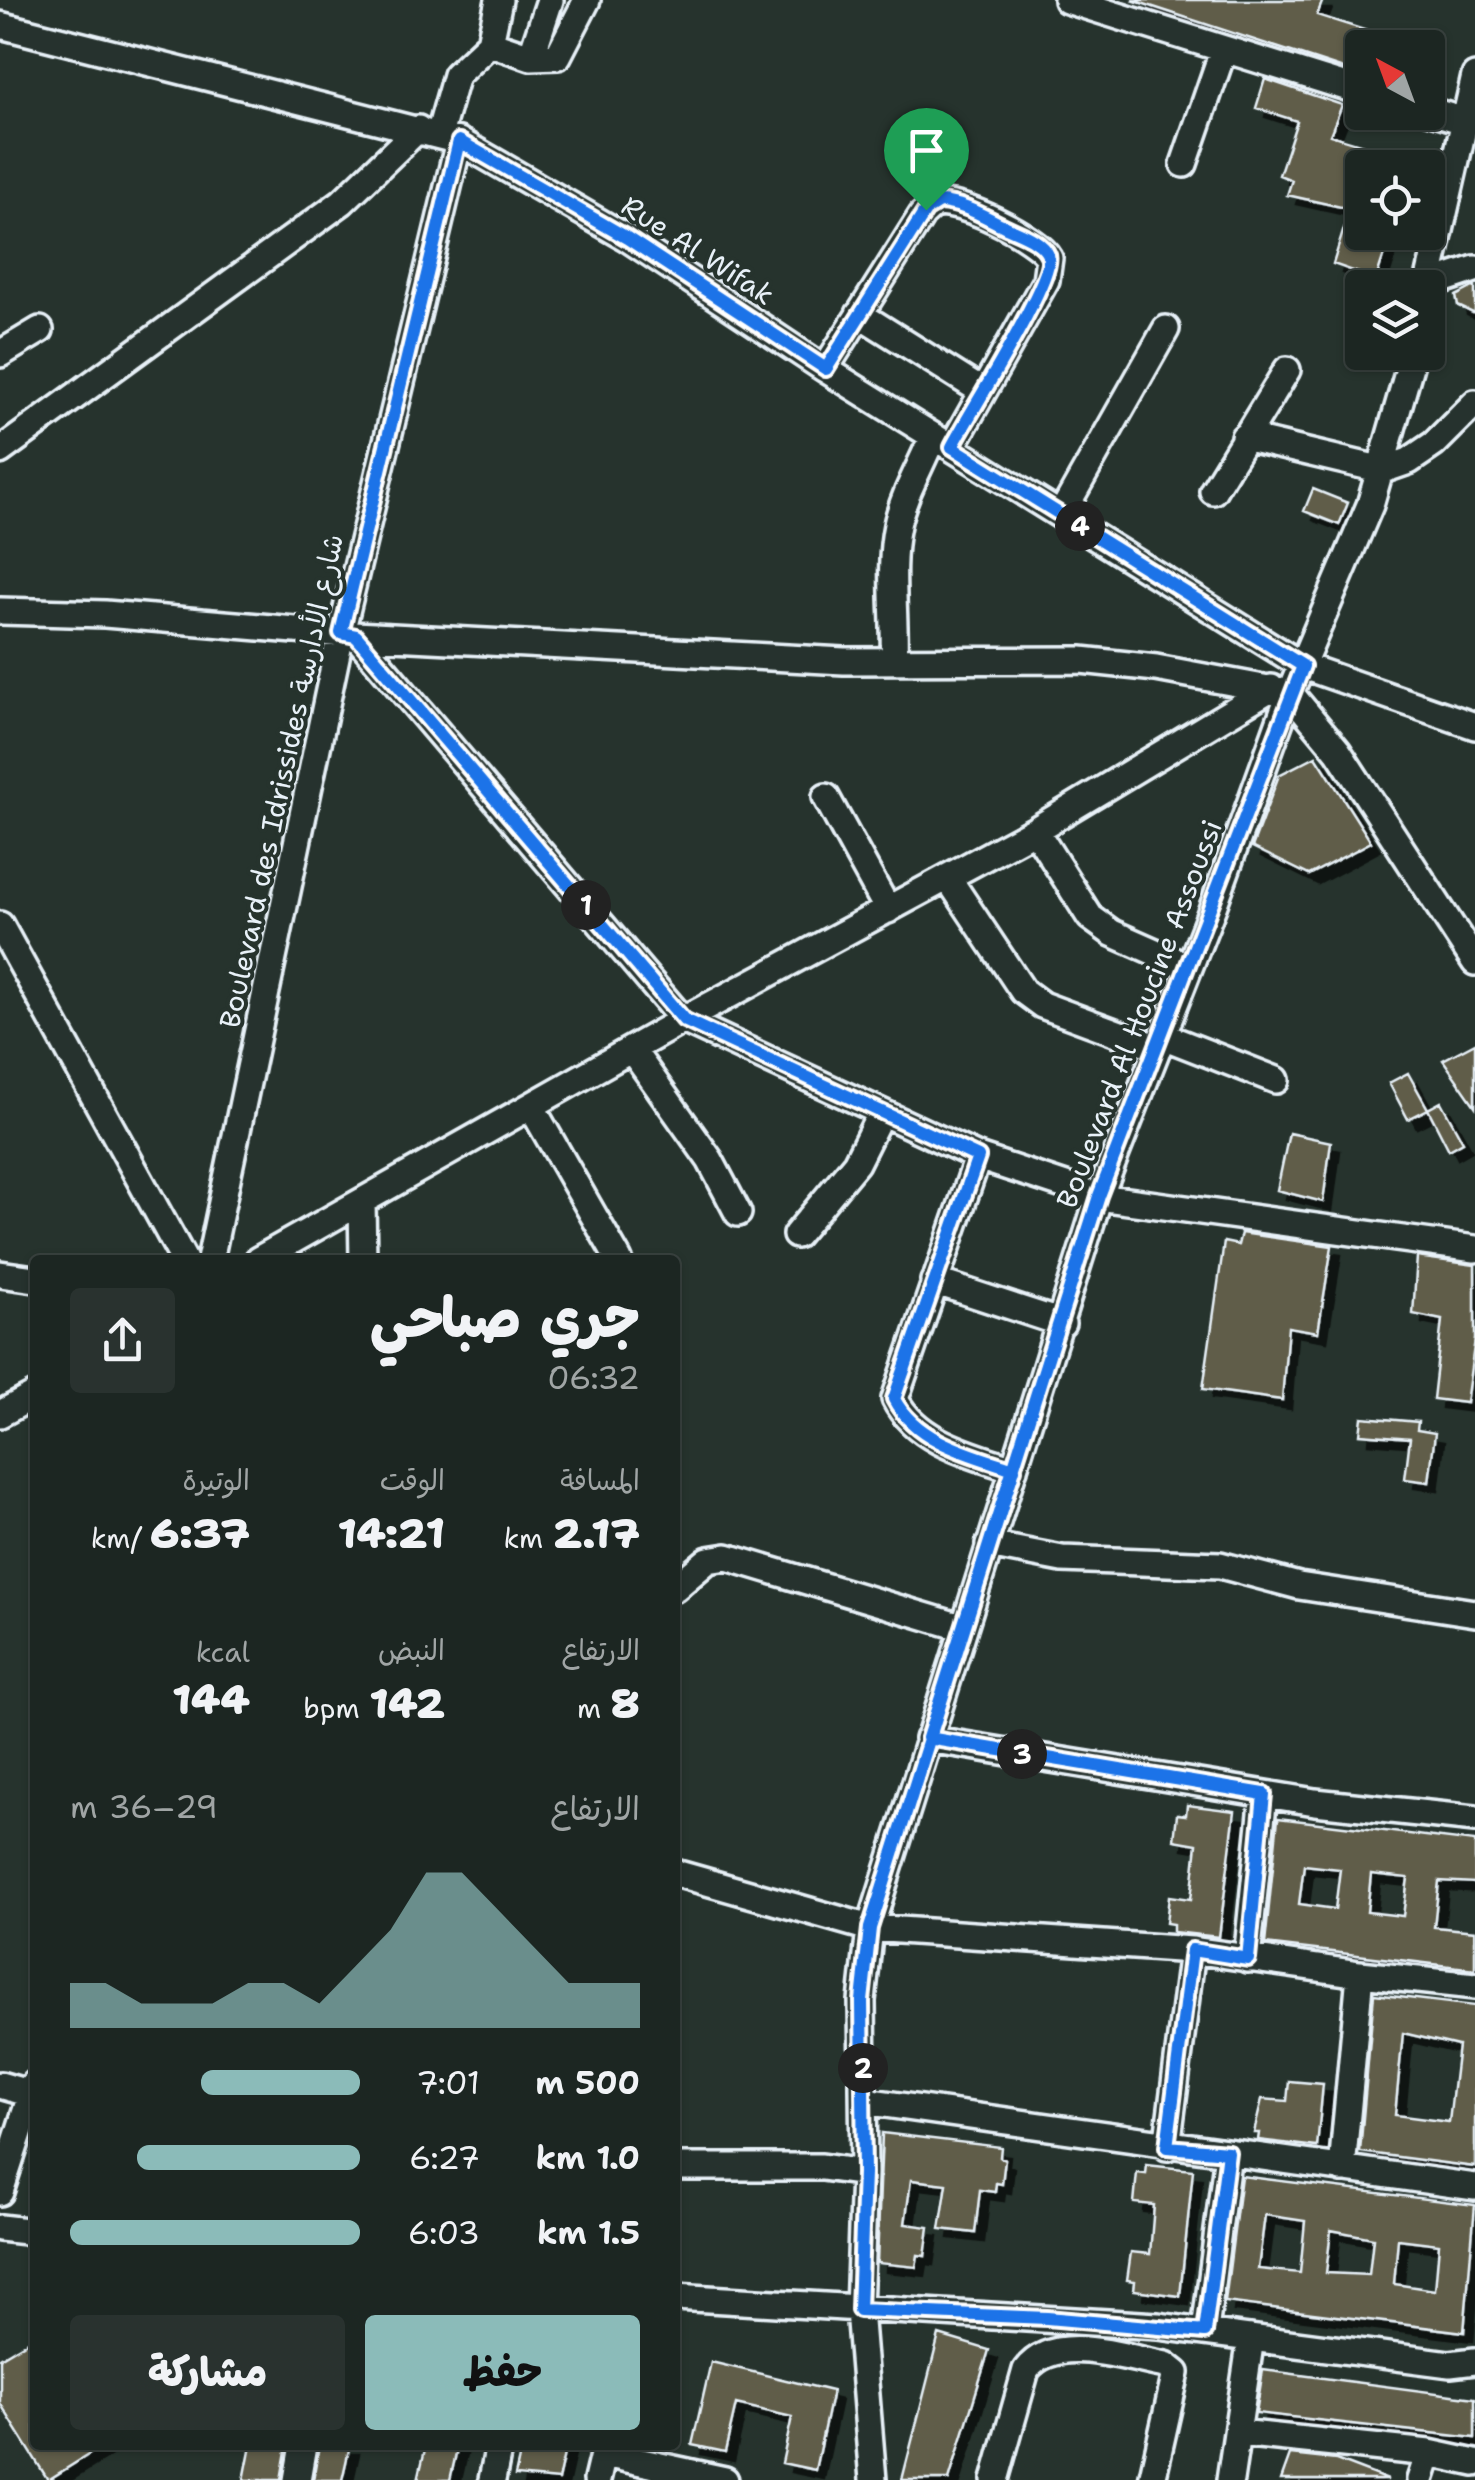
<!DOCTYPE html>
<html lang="ar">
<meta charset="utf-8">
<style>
:root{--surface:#1c2622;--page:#29322f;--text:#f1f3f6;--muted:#a0a5a5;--line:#3a4340;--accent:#8bbbb9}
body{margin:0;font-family:"Shantell Sans","Playpen Sans Arabic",sans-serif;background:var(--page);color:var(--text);direction:rtl;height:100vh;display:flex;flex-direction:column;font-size:38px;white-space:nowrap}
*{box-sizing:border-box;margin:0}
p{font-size:32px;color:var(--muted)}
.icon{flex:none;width:55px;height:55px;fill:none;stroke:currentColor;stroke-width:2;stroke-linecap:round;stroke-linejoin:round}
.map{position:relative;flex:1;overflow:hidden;direction:ltr}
.drawer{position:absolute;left:30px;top:1255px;width:650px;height:1195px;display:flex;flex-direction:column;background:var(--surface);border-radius:10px;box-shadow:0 2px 8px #0004,0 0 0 2px var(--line);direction:rtl}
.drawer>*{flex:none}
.needle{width:65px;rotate:319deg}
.fabs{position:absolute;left:1345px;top:30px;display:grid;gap:20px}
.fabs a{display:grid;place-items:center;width:100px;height:100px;border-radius:10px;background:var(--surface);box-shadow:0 2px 8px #0004,0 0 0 2px var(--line);font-size:50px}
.pin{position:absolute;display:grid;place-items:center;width:85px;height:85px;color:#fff;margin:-102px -42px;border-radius:50% 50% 50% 0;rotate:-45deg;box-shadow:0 0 10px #0007}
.pin .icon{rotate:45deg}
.km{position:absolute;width:50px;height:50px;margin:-25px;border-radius:50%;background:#222;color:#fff;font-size:28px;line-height:50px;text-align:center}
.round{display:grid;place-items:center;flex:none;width:105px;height:105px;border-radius:10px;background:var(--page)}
.headline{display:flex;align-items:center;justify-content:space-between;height:170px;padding:0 40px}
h1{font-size:55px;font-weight:800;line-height:75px}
.stats{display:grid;grid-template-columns:repeat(3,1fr);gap:15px;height:170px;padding:10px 40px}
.stats div{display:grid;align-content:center}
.stats b{font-size:42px;font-weight:800}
.stats small{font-size:28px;font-weight:400}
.stats p{font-size:28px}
.chart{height:280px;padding:20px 40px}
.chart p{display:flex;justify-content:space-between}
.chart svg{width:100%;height:180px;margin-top:10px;fill:var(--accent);opacity:.7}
.primary-button{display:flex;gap:20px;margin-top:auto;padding:20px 40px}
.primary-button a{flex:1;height:115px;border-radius:10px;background:var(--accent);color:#111;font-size:40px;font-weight:800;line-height:115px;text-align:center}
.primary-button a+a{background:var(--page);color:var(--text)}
ul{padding:0 40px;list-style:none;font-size:32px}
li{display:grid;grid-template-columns:160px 120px 1fr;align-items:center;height:75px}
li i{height:25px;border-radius:12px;background:var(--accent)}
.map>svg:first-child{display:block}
</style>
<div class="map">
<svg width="1475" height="2480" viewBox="0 0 1475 2480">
<defs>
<filter id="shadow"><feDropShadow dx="9" dy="9" stdDeviation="0" flood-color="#0009"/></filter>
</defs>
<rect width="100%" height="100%" fill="#26332d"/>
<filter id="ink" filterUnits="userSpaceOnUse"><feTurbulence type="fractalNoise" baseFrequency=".01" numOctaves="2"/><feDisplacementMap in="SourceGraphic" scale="20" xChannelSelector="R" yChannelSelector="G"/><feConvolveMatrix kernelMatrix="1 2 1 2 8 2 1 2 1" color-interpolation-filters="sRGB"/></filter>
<g filter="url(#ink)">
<path fill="#605d4a" stroke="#e8f1f8" stroke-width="2.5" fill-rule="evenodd" filter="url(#shadow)" d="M1132 0H1323L1317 15 1377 34 1373 48H1362V75Z
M1265 79 1342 105 1330 135 1390 153 1385 168H1362V240L1386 248 1376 279 1333 264 1350 209 1287 195 1292 180 1279 175 1297 121 1256 108Z
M1475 286V314L1458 306 1456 296Z
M1313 489 1348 503 1339 525 1304 511Z
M1316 756 1371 842 1309 875 1252 847 1279 775Z
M1475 1043V1106L1443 1060Z
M1408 1073 1428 1109 1408 1119 1389 1083Z
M1441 1102 1463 1142 1449 1150 1428 1109Z
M1289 1133 1331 1142 1323 1202 1277 1190Z
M1241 1233 1332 1246 1318 1332 1288 1327 1282 1400 1203 1389 1224 1242 1238 1245Z
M1417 1257 1475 1265V1339L1466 1403 1433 1399 1442 1320 1413 1314Z
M1362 1417 1418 1422 1417 1430 1435 1433 1429 1482 1405 1479 1410 1438 1360 1434Z
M1187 1805 1235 1811 1219 1937 1173 1932V1924L1166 1923 1169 1896 1191 1899 1197 1844 1174 1840 1177 1814 1186 1815Z
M1278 1818 1475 1842V1883L1439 1881 1434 1927 1475 1931V1969L1265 1944ZM1304 1865 1340 1869 1335 1909 1299 1904ZM1371 1874 1408 1878 1403 1916 1367 1912Z
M1374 1994 1475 2006V2167L1360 2152ZM1403 2033 1458 2046 1449 2122 1395 2115Z
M1289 2081 1323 2084 1317 2147 1258 2140 1259 2133H1254L1262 2099 1287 2101Z
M882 2133 1001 2147 1000 2157 1005 2159 1002 2184 996 2183 995 2192 980 2190 975 2233 940 2229 947 2184 911 2180 905 2224 929 2227 925 2256 918 2255 916 2267 877 2263Z
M1147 2165 1193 2170 1180 2296 1134 2290 1135 2281 1127 2280 1131 2252 1150 2254 1154 2205 1134 2203 1137 2173 1146 2174Z
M1241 2176 1475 2205 1464 2332 1225 2302ZM1265 2215 1305 2221 1300 2273 1258 2269ZM1331 2230 1373 2238 1369 2275 1326 2273ZM1398 2239 1439 2244 1435 2290 1394 2284Z
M939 2335 989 2350 949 2480H902Z
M35 2337V2445H104L48 2480 0 2403V2358Z
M711 2362 832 2391 815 2470 782 2463 792 2417 736 2404 725 2452 692 2445Z
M1263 2370 1475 2398V2438L1256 2413Z
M251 2445H287L281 2480H244Z
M319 2445H350L342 2480H313Z
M426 2445H458L450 2480H418Z
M522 2445H566L558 2480 515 2476Z
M1290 2455 1336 2460 1388 2480H1281Z"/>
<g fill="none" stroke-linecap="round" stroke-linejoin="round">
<g stroke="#e8f1f8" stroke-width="32">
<path id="minor" d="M1067 0 1362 92
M0 25 459 141 627 238 825 369 1303 666 1475 726
M490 43 531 57 558 56 587 0
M531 57 550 0
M1428 110 1464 121
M439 135 456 75 490 43 499 0
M1184 164 1223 51
M1427 285 1475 269
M1427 288 1475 76
M859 314 980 390
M0 354 40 330
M825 369 922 215 933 205C955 196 1038 237 1049 258L1046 280 952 447
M1244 437 1383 470 1409 461 1434 444 1475 403
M0 451 342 202 418 129
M1213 491 1287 370
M1062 513 1166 329
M0 611 105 614 355 635 844 661 1081 660 1156 668 1290 693 1338 751 1475 962
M355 635 683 1020 978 1157 1099 1197 1475 1249
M894 660C896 615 888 568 897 525 903 495 922 464 933 436
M826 797 888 910
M1035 830 1090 917 1112 933 1189 967
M948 878 1023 991 1042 1005 1158 1048
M0 925 184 1260
M1163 1036 1276 1080
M632 1050 710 1160 738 1213
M531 1106 619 1260
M978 1157 895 1399C916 1442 972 1455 1014 1469
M362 1202 363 1260
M796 1235 856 1163 881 1113
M210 1260 341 633 459 141
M258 1260 683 1020 1035 830 1271 688
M0 1274 35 1279
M934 1281 1062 1323
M0 1414 35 1395
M989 1545 1062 1559 1220 1565 1299 1586 1475 1613
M675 1588 708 1560 727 1557 961 1627
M928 1739 1315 1802 1475 1819
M675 1873 870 1928 1192 1950 1360 1974
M1247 1959 1264 1794
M0 2085 35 2095
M864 2101 1475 2187
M1167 2147 1192 1950
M675 2167H822L864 2173
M1342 2169 1360 1974 1475 1986
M0 2192 35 2083
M0 2228 35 2232
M675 2297 1158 2326 1450 2364 1475 2361
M1205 2331 1228 2153
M1239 2433 1429 2453 1475 2463
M297 2480 303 2445
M492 2480 499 2445
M597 2480 602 2459 609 2455 725 2480
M873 2480 859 2310 864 2173 862 2001 870 1928 1099 1197 1213 907 1290 693 1370 505 1414 352
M995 2480 1026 2370C1055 2331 1124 2358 1166 2365L1176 2373 1152 2480
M1230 2480 1251 2338
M1420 2480 1429 2453"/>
</g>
<use href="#minor" stroke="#26332d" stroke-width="25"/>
</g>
</g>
<g fill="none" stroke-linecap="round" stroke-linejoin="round" filter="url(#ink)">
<g stroke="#fff" stroke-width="20">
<path id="route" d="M926 210 826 369 627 238 459 141 341 633 356 636 684 1020 978 1157 894 1399C916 1442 972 1455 1014 1469L870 1928 862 2001 864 2173 859 2310 1047 2318 1205 2332 1228 2152 1167 2147 1192 1950 1248 1959 1264 1794 928 1738 1099 1196 1303 666 952 447C967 417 1057 276 1048 255 1042 240 1018 233 1004 226 983 216 963 203 939 202L926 210"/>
</g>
<use href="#route" stroke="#1a73e8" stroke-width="12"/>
</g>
<g text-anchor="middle" stroke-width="8" stroke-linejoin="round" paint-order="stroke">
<g font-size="28" fill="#e8f1f8" stroke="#26332d">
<text transform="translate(698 250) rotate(33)" y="10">Rue Al Wifak</text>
<text transform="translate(281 781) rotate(-78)" y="10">Boulevard des Idrissides شارع الأدارسة</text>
<text transform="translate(1139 1014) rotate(-69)" y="10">Boulevard Al Houcine Assoussi</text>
</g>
</g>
</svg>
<div class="fabs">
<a><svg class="needle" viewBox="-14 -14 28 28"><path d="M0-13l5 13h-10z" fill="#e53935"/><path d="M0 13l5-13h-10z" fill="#a0a5a5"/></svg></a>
<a><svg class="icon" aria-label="locate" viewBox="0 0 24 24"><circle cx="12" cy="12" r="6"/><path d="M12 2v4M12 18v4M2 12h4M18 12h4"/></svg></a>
<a><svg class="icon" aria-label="layers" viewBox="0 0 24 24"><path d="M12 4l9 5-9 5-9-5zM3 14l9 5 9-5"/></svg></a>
</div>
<div class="pin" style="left:926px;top:210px;background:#1e9e55"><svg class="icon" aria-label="arrive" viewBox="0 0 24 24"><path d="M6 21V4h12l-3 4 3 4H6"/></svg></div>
<b class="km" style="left:586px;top:905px">1</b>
<b class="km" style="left:863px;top:2068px">2</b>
<b class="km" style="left:1022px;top:1754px">3</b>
<b class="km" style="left:1080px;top:526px">4</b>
<section class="drawer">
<div class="headline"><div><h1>جري صباحي</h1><p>06:32</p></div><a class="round"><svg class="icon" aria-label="share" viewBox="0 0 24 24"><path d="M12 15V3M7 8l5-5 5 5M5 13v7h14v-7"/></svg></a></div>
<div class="stats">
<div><p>المسافة</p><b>2.17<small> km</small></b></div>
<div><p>الوقت</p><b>14:21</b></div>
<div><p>الوتيرة</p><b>6:37<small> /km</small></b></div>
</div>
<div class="stats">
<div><p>الارتفاع</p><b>8<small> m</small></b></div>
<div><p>النبض</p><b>142<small> bpm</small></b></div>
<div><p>kcal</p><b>144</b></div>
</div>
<div class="chart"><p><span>الارتفاع</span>29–36 m</p>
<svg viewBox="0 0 160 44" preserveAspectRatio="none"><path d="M0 44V33L10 33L20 38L30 38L40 38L50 33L60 33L70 38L80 29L90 20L100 6L110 6L120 15L130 24L140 33L150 33L160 33V44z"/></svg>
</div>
<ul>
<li><b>500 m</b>7:01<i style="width:55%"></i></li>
<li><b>1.0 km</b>6:27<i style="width:77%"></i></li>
<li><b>1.5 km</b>6:03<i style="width:100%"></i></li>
</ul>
<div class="primary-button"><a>حفظ</a><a>مشاركة</a></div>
</section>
</div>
